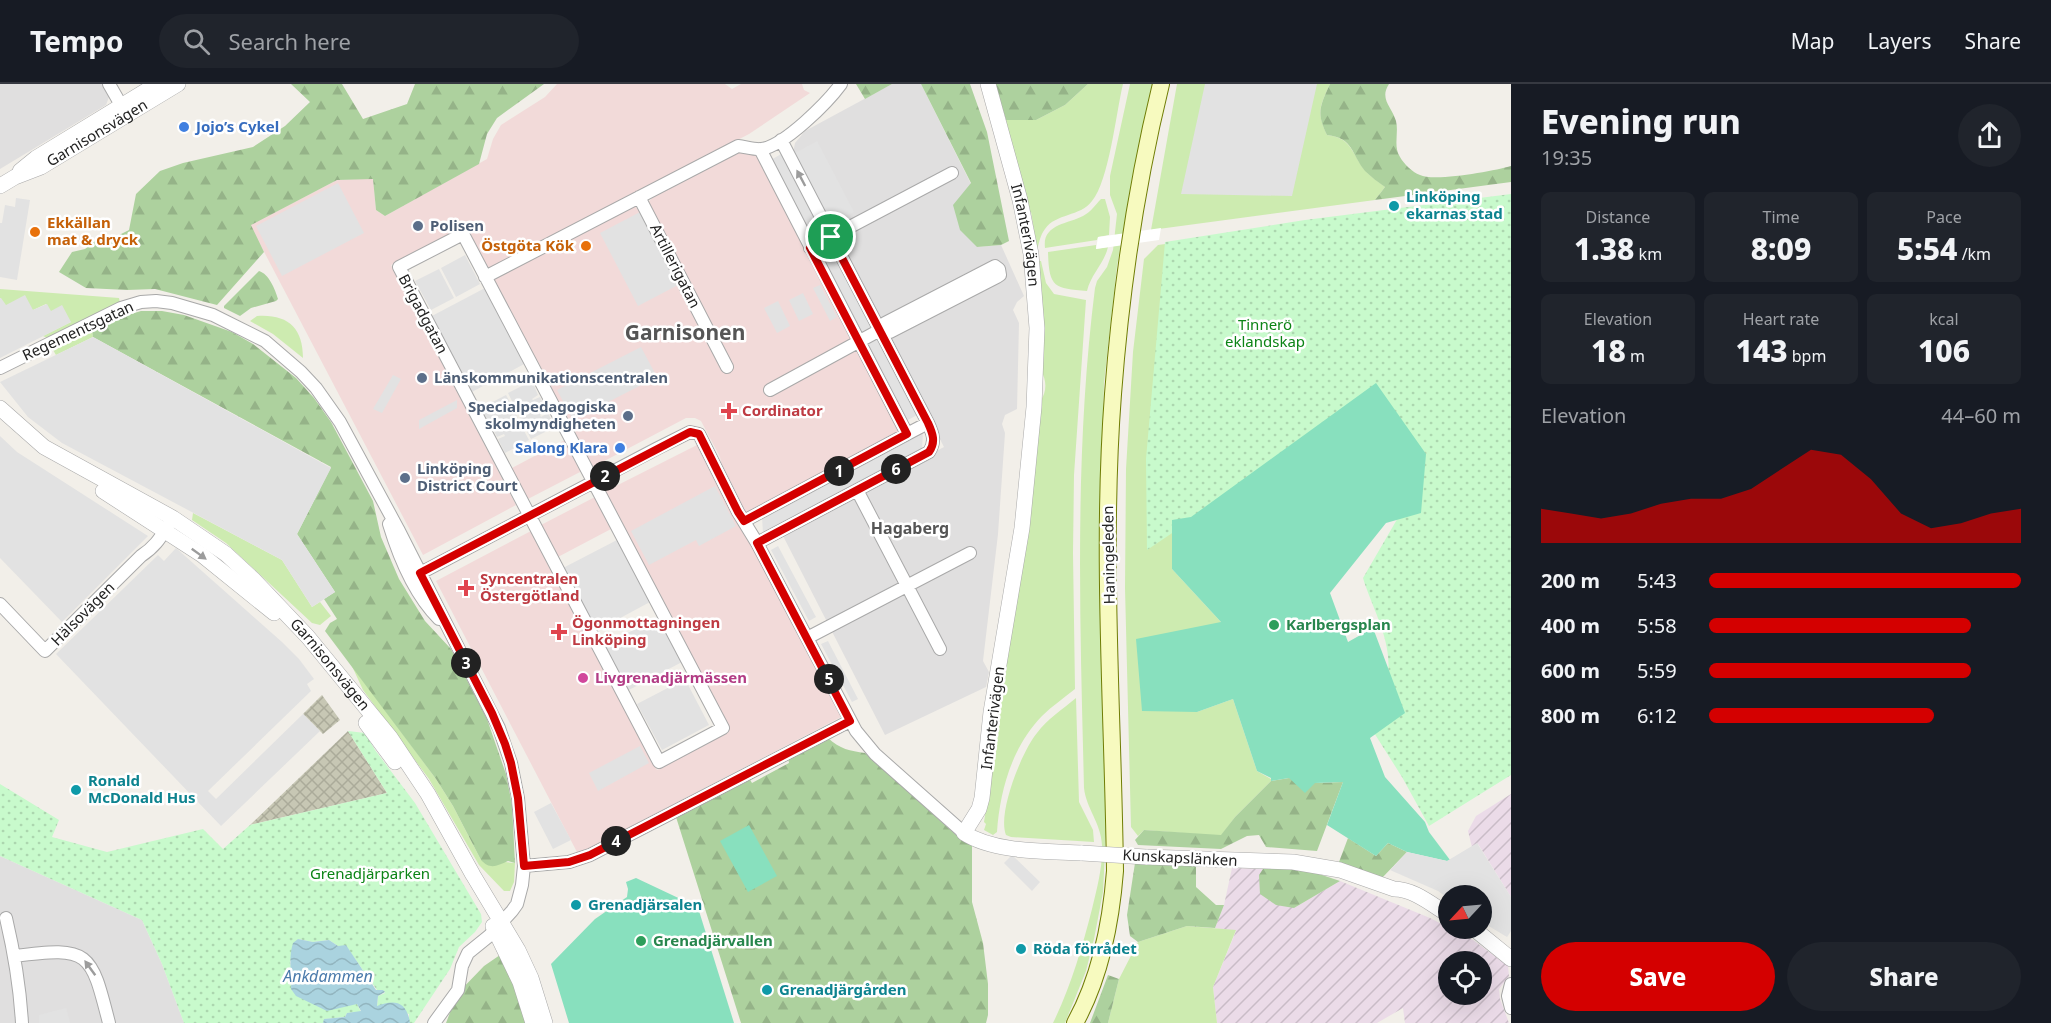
<!DOCTYPE html>
<meta charset="utf-8">
<style>
:root{--surface:#171b24;--page:#20242c;--text:#f1f3f6;--muted:#9ea1a6;--line:#363941;--accent:#d40000}
body{margin:0;font-family:"Noto Sans",sans-serif;background:var(--page);color:var(--text);height:100vh;display:flex;flex-direction:column;font-size:22px;white-space:nowrap}
*{box-sizing:border-box;margin:0}
p{font-size:20px;color:var(--muted)}
.icon{flex:none;width:33px;height:33px;fill:none;stroke:currentColor;stroke-width:2;stroke-linecap:round;stroke-linejoin:round}
.map{position:relative;flex:1;overflow:hidden}
.panel{display:flex;flex-direction:column;background:var(--surface);width:540px}
.panel>*{flex:none}
.needle{width:39px;rotate:244deg}
.tools{position:absolute;left:1438px;top:801px;display:grid;gap:12px}
.tools a{display:grid;place-items:center;width:54px;height:54px;border-radius:50%;background:var(--surface);box-shadow:0 6px 24px #0002;font-size:30px}
.pin{position:absolute;display:grid;place-items:center;width:51px;height:51px;color:#fff;margin:-26px;border:3px solid #fff;border-radius:50%;box-shadow:0 2px 6px #0007}
.km{position:absolute;width:30px;height:30px;margin:-15px;border-radius:50%;background:#222;color:#fff;font-size:16px;line-height:30px;text-align:center}
.round{display:grid;place-items:center;flex:none;width:63px;height:63px;border-radius:32px;background:var(--page)}
.headline{display:flex;align-items:center;justify-content:space-between;height:102px;padding:0 30px}
h1{font-size:33px;font-weight:800;line-height:45px}
.metrics{display:grid;grid-template-columns:repeat(3,1fr);gap:9px;height:102px;padding:6px 30px}
.metrics div{display:grid;align-content:center;border-radius:9px;background:var(--page);text-align:center}
.metrics b{font-size:30px;font-weight:800}
.metrics small{font-size:16px;font-weight:400}
.metrics p{font-size:16px}
.chart{height:168px;padding:12px 30px}
.chart p{display:flex;justify-content:space-between}
.chart svg{width:100%;height:108px;margin-top:6px;fill:var(--accent);opacity:.7}
.action{display:flex;gap:12px;margin-top:auto;padding:12px 30px}
.action a{flex:1;height:69px;border-radius:36px;background:var(--accent);color:#fff;font-size:24px;font-weight:800;line-height:69px;text-align:center}
.action a+a{background:var(--page);color:var(--text)}
ul{padding:0 30px;list-style:none;font-size:20px}
li{display:grid;grid-template-columns:96px 72px 1fr;align-items:center;height:45px}
li i{height:15px;border-radius:8px;background:var(--accent)}
header{display:flex;align-items:center;gap:36px;box-sizing:border-box;height:84px;padding:0 30px;background:var(--surface);border-bottom:2px solid var(--line)}
header strong{font-size:28px}
nav{display:flex;gap:33px;margin-inline-start:auto;font-size:21px}
.search{width:420px;height:54px;background:var(--page);display:flex;align-items:center;gap:15px;box-sizing:border-box;padding:0 21px;border-radius:33px;color:var(--muted);font-size:22px}
main{display:flex;flex:1;min-height:0}
.map>svg:first-child{display:block}
</style>
<header>
<strong>Tempo</strong>
<div class="search"><svg class="icon" aria-label="search" viewBox="0 0 24 24"><circle cx="10" cy="10" r="6"/><path d="M15 15l6 6"/></svg>Search here</div>
<nav><a>Map</a><a>Layers</a><a>Share</a></nav>
</header>
<main>
<div class="map">
<svg width="1511" height="939" viewBox="0 0 1511 939">
<defs>
<pattern id="industrial-furrows" width="10" height="10" patternUnits="userSpaceOnUse" patternTransform="scale(1.5)"><rect width="10" height="10" fill="#ebdbe8"/><path d="M-1 1l2-2M0 10L10 0M9 11l2-2" fill="none" stroke="#c9bcc7"/></pattern>
<pattern id="construction-cross-hatch" width="8" height="8" patternUnits="userSpaceOnUse" patternTransform="scale(1.5)"><rect width="8" height="8" fill="#c7c7b4"/><path d="M0 0l8 8M0 8l8-8" fill="none" stroke="#abab9a"/></pattern>
<pattern id="forest-firs" width="22" height="20" patternUnits="userSpaceOnUse" patternTransform="scale(1.5)"><rect width="22" height="20" fill="#add19e"/><path d="M5 1l3.5 6h-7zM16 11l3.5 6h-7z" fill="#95b388"/></pattern>
<pattern id="park-dots" width="8" height="8" patternUnits="userSpaceOnUse" patternTransform="scale(1.5)"><rect width="8" height="8" fill="#c8facc"/><path d="M2 2h.1M6 6h.1" fill="none" stroke="#acd6af" stroke-width="1.8" stroke-linecap="round"/></pattern>
<pattern id="water-waves" width="16" height="10" patternUnits="userSpaceOnUse" patternTransform="scale(1.5)"><rect width="16" height="10" fill="#aad3df"/><path d="M0 5q4-4 8 0t8 0" fill="none" stroke="#92b5bf"/></pattern>
</defs>
<rect width="100%" height="100%" fill="#f2efe9"/>
<path fill="#e0dfdf" d="M0 0H102L109 13 106 21 0 85Z
M892 0H921L971 100 977 163 1001 161 1024 212 1017 218 1013 226 1019 239 1017 325 1005 331 1002 340 1005 349 998 450 983 577 989 588 986 603 885 651 781 448 944 363 793 70 795 59 805 47Z
M0 772 142 836 162 880 184 939H0Z"/>
<path fill="#f2dad9" d="M557 0H725L732 5 741 0H802L804 6 810 9 749 50 494 183H486L465 142 391 181 516 421 423 471 250 141 337 96 373 94 376 126 385 132 487 75 493 55 501 41 545 13Z
M742 67 755 70 765 85 902 349 744 431 724 394 720 373 701 337 695 334H686L591 384 494 196 496 193 631 122H635L640 128 652 114Z
M565 356 582 387 526 416 510 385Z
M699 360 843 632 578 770 436 497 531 447 657 686 729 648 604 408Z
M595 413 611 445 556 474 539 442Z"/>
<path fill="url(#industrial-furrows)" fill-rule="evenodd" d="M1511 710V813L1478 760 1472 763 1468 747 1476 732Z
M1232 784 1263 785 1259 791 1294 824 1340 797 1430 834 1473 856 1508 882 1509 892 1499 905 1500 915 1509 939H1405L1403 924 1377 939H1217L1213 903 1236 847 1215 844 1224 821ZM1449 878H1482V910H1449Z"/>
<path fill="url(#construction-cross-hatch)" d="M322 611 340 636 323 650 303 630Z
M348 647 387 709 250 741Z"/>
<path fill="#cdebb0" d="M1088 0H1123C1116 29 1109 97 1092 117 1080 133 1056 129 1045 145 1040 151 1039 160 1037 166L1031 128H1027L1006 36H1036L1065 21Z
M1130 0H1152L1133 89 1117 182 1104 299 1099 486 1106 749 1103 808 1094 855 1086 887 1065 939H1053C1071 902 1082 864 1092 825 1097 804 1103 782 1102 761 1101 739 1086 724 1084 704 1080 537 1074 370 1095 204L1097 197 1107 183 1113 166 1117 130 1110 111V92Z
M1177 0H1330C1320 22 1316 28 1327 51 1351 54 1351 67 1363 84 1369 92 1378 97 1385 103L1375 116 1151 146Z
M1511 112 1172 485 1221 538 1197 628 1233 615 1257 687 1271 695V697L1235 733 1221 752 1144 746 1138 752 1131 743 1125 504 1126 385 1133 268 1144 175 1158 161Z
M1101 115H1105L1110 133 1109 151 1098 153 1097 156 1045 164C1042 140 1068 140 1083 132 1091 128 1095 121 1101 115Z
M1096 161V165L1108 163C1104 180 1091 190 1087 207 1054 204 1049 204 1048 168Z
M1038 177H1041L1046 199 1054 210 1086 216 1074 391 1073 469 1075 605C1064 614 1052 622 1042 632 1012 663 1000 706 997 748L993 751 984 746 986 740 984 738 992 684 994 646 1040 318C1047 307 1047 298 1041 286Z
M0 205 119 214 120 219 47 254 43 252 71 238 50 227 46 220 33 226 5 221 0 214Z
M257 232C288 230 303 244 303 274L273 250 250 237Z
M92 246 93 253 56 271 53 266Z
M193 429 282 476 312 523 320 518 331 532 320 541 312 539 226 459 192 436Z
M351 580 436 695 453 722 481 776 515 779 514 798 510 807H504L479 781 429 695 363 606Z
M1076 614 1079 718 1093 746 1094 758 1011 753 1006 751C997 729 1022 667 1037 649 1047 635 1063 625 1076 614Z
M1187 842 1236 846 1213 903 1217 939H1108L1119 895 1138 858Z"/>
<path fill="url(#forest-firs)" d="M291 0H342L363 35 407 20 415 0H544L497 34 487 50 479 80 385 132 376 126 373 95 337 96 251 141 264 168 217 221 155 205 127 206 86 204 59 188 72 168 85 165 100 153H115L129 146 136 110 160 87 183 79 253 63 285 42 310 18Z
M856 0H892L865 15Z
M921 0H970L987 48 1009 157 1001 161 977 163 960 146 953 121 971 99Z
M995 0H1088L1065 21 1036 36H1006Z
M1330 0H1389C1379 15 1392 23 1396 37 1399 49 1393 62 1400 73 1404 80 1412 88 1420 91 1434 98 1494 87 1511 82V98L1375 116 1385 103C1378 98 1371 93 1365 87 1351 70 1354 54 1327 51 1316 29 1320 22 1330 0Z
M259 187C269 190 275 205 278 215L276 217 251 224 240 232 224 224V222Z
M141 227H162L184 231 232 248 253 260 296 294 314 314 331 338 373 417 381 453 399 495 425 537 451 565 487 635 506 690 512 721 515 779 508 777C497 782 490 786 481 776L453 722 436 695 325 547 330 539 337 535 324 515 335 508 297 450 331 383 93 253 92 246 121 233Z
M828 654C840 665 850 667 865 669L955 750 972 762V818L983 859 988 900V931L986 939H741L676 733 749 694 752 699 789 679 788 674Z
M1289 694 1315 699 1343 698 1317 767 1266 763 1259 751 1247 752 1221 765 1138 761 1135 756 1144 746 1221 751 1235 733 1271 697Z
M1348 754 1376 772 1388 759 1407 768 1381 795 1339 778Z
M1135 779 1196 781V803L1216 821H1224L1215 844 1187 842 1138 858 1130 852 1127 831Z
M1281 784 1316 789 1340 797 1294 824 1276 821 1260 810 1259 791 1263 785Z
M500 871 504 875 528 939H446L457 910 484 882Z
M1108 891 1119 895 1108 939H1090Z"/>
<path fill="url(#park-dots)" d="M1511 110V691L1429 742 1402 693 1371 644C1376 626 1385 607 1388 589 1392 556 1372 524 1363 494L1410 413 1190 437 1147 466 1146 375 1165 158 1305 136Z
M348 647 365 649 375 666 415 719 481 830 482 838 475 848 459 863 450 885 414 939H409V930L377 923 378 912 385 909 383 906H377L346 862H338L329 856 313 858 298 855 290 878 292 888 291 905C307 924 333 920 357 920L361 928 347 929 345 933 325 935 323 939H184L162 880 142 836 0 772V700L59 736 52 753 107 768 203 745 223 765 250 741 387 709Z"/>
<path fill="#88e0be" d="M1376 299 1426 370 1421 429 1386 439 1330 509 1348 558 1373 544 1405 629 1370 654 1385 693 1425 738 1429 748 1450 776 1447 777 1407 768 1388 759 1376 772 1327 741 1343 698 1315 699 1305 709 1289 694 1271 697V694L1257 687 1233 615 1197 628 1142 627 1136 555 1221 538 1172 485V436L1191 433Z
M749 741 777 792 748 808 720 757Z
M636 794 689 819 699 827 734 939H569L551 880 595 835 627 813 628 805 626 798Z"/>
<path fill="#e2e2e2" d="M1205 0H1317L1292 112 1181 110Z
M817 57 854 128 831 139 795 69Z
M783 69 823 144 808 152 769 77Z
M338 99 364 149 282 192 256 142Z
M16 114 30 116 17 196 0 193V139H2L5 121 15 123Z
M640 128 678 201 638 222 600 149Z
M832 164 875 243 860 251 818 171Z
M465 171 480 200 456 213 441 184Z
M439 185 454 214 431 226 415 197Z
M820 201 837 233 830 237 813 204Z
M485 204 526 279 470 309 430 233Z
M803 209 813 230 799 237 789 216Z
M25 211 33 226 47 220 51 227 62 221 71 238 0 274V214H1L6 221Z
M778 217 790 242 777 249 764 224Z
M93 253 331 384 297 450 335 508 312 523 282 476 62 359 28 333 0 298Z
M879 253 919 330 906 337 865 261Z
M641 263 657 293 573 336 557 306Z
M393 291 401 295 382 329 373 325Z
M532 297 538 311 532 315 533 316 540 313 547 327 540 331 541 333 548 329 555 343 531 355 524 342 531 337 530 336 523 339 516 325 523 322 522 320 515 323 508 309Z
M506 311 513 324 506 328 507 330 514 327 521 340 514 344 515 346 522 343 529 356 505 369 498 355 505 352 504 350 497 353 490 339 496 335 495 334 488 337 481 324Z
M457 316V324L419 345V336Z
M923 348 922 365 763 450 762 432Z
M0 352 17 368 148 452 62 538 0 474Z
M715 402 736 442 699 462 696 456 649 481 631 447Z
M617 456 650 518 596 547 563 484Z
M778 462 816 533 809 537 771 466Z
M176 464 282 558 299 575 314 595 307 600 311 607 208 707 216 715 303 630 320 647 221 742 56 570 158 471 164 477Z
M658 533 682 578 627 607 603 562Z
M828 557 858 615 852 618 821 560Z
M685 595 709 641 662 666 637 620Z
M640 662 649 679 598 707 589 689Z
M551 719 571 756 553 765 534 728Z
M1477 759 1511 813V847L1507 853 1482 838V812H1449V815L1438 807 1390 786 1407 768 1447 777Z
M1012 771 1040 798 1032 807 1004 779Z
M66 924 70 939H39V931Z"/>
<path fill="url(#water-waves)" d="M298 855 313 858 329 856 338 862 346 861 376 906H383L385 908 378 912 377 922C394 915 407 917 410 939H323L324 935 345 933 347 929 361 927 357 920 327 927 296 912 291 905C292 889 288 875 293 859Z"/>
<path fill="#fff" d="M1161 144 1159 156 1096 165 1098 153Z"/>
<g fill="none" stroke-linecap="round" stroke-linejoin="round">
<g stroke="#a9a9a9" stroke-width="14">
<path id="minor" d="M109 0 125 28
M639 113 727 283
M463 150 723 644 659 678 399 183Z
M810 164 952 89
M995 182 999 185 1000 191 997 193 890 248 880 246 885 239Z
M485 193 738 62C746 63 755 66 762 65 785 61 827 19 841 0
M0 284 121 224 141 218 156 217 172 219 213 231 265 257 301 288 316 304 340 338 398 445 499 644 511 679 518 714 524 782 522 801 517 820 512 827 489 852 468 869 462 882 458 906 434 939
M770 306 880 246
M907 350 928 339
M857 406 940 565
M744 437 907 350 760 65
M389 440C399 473 414 510 439 535
M757 459 929 368C936 357 933 350 928 339L781 56
M411 494 656 365 690 348 699 350 738 428 757 459 856 647 875 670 964 749
M0 520 45 567 141 472C158 461 162 450 173 434
M807 554 970 469
M524 782 569 778 590 771 850 637
M6 834C14 868 20 904 22 939
M15 872C90 862 91 868 109 939
M1511 900 1508 912 1511 924"/>
</g>
<g stroke="#a9a9a9" stroke-width="16">
<g id="tertiary">
<path id="s1" d="M988 0 1020 116 1031 170 1037 244 1034 323 1022 444 991 628 982 714 979 725 964 749C995 769 1047 767 1082 769"/>
<path d="M20 87 36 74 157 0"/>
<path id="s2" d="M0 102 15 93 41 83 178 0"/>
<path id="s3" d="M0 324 44 363 173 434 226 470 253 495 308 553 390 653 428 710 473 791 518 866 531 894 545 939"/>
<path d="M103 407 202 471 274 529"/>
<path d="M366 639 395 678"/>
<path d="M1146 773 1293 778 1340 786 1394 805C1414 805 1432 821 1449 831"/>
<path d="M493 842 520 898 533 939"/>
<path d="M1473 844 1511 875"/>
</g>
</g>
<g stroke="#707d05" stroke-width="18">
<path id="secondary" d="M1075 939C1101 892 1111 839 1115 787 1113 628 1101 468 1113 310 1121 205 1136 102 1161 0"/>
</g>
<use href="#minor" stroke="#fff" stroke-width="12"/>
<use href="#tertiary" stroke="#fff" stroke-width="15"/>
<use href="#secondary" stroke="#f7fabf" stroke-width="16"/>
<g stroke="#a9a9a9" stroke-width="16" stroke-linecap="butt">
<path id="tertiary-bridge" d="M1082 769 1146 773"/>
</g>
<use href="#tertiary-bridge" stroke="#fff" stroke-width="15"/>
</g>
<defs><path id="oneway-solid" d="M-6-.8H1V-3.2L6.5 0L1 3.2V.8H-6Z" transform="scale(1.5)"/></defs>
<g fill="#9c9c9c">
<use href="#oneway-solid" transform="translate(801 94) rotate(-118)"/>
<use href="#oneway-solid" transform="translate(199 470) rotate(36)"/>
<use href="#oneway-solid" transform="translate(90 884) rotate(-126)"/>
</g>
<g fill="none" stroke-linecap="round" stroke-linejoin="round">
<g stroke="#fff" stroke-width="12">
<path id="route" d="M831 153 928 339C933 350 936 358 929 368L757 459 850 637 590 771 569 778 524 782 518 714 511 679 505 660 492 629 420 489 690 348 699 350 738 428 744 437 907 350 810 164Z"/>
</g>
<use href="#route" stroke="#d40000" stroke-width="8"/>
</g>
<g fill="#3f7fe0" stroke="#fff" stroke-width="2">
<circle cx="184" cy="43" r="6"/>
<circle cx="620" cy="364" r="6"/>
</g>
<g fill="#0f9aa8" stroke="#fff" stroke-width="2">
<circle cx="1394" cy="122" r="6"/>
<circle cx="76" cy="706" r="6"/>
<circle cx="576" cy="821" r="6"/>
<circle cx="1021" cy="865" r="6"/>
<circle cx="767" cy="906" r="6"/>
</g>
<g fill="#5c6f8a" stroke="#fff" stroke-width="2">
<circle cx="418" cy="142" r="6"/>
<circle cx="422" cy="294" r="6"/>
<circle cx="628" cy="332" r="6"/>
<circle cx="405" cy="394" r="6"/>
</g>
<g fill="#e8710a" stroke="#fff" stroke-width="2">
<circle cx="35" cy="148" r="6"/>
<circle cx="586" cy="162" r="6"/>
</g>
<g fill="#e0444e" stroke="#fff" stroke-width="2">
<path d="M726 318h6v6h6v6h-6v6h-6v-6h-6v-6h6z"/>
<path d="M463 495h6v6h6v6h-6v6h-6v-6h-6v-6h6z"/>
<path d="M556 539h6v6h6v6h-6v6h-6v-6h-6v-6h6z"/>
</g>
<g fill="#2e9e5b" stroke="#fff" stroke-width="2">
<circle cx="1274" cy="541" r="6"/>
<circle cx="641" cy="857" r="6"/>
</g>
<circle fill="#d1479c" stroke="#fff" stroke-width="2" cx="583" cy="594" r="6"/>
<g text-anchor="middle" stroke-width="5" stroke-linejoin="round" paint-order="stroke">
<g font-size="15" font-weight="bold" fill="#366cbe" stroke="#fff" text-anchor="start">
<text x="196" y="48">Jojo’s Cykel</text>
<text x="608" y="369" text-anchor="end">Salong Klara</text>
</g>
<g font-size="15" fill="#222" stroke="#fff">
<text dy="5" stroke="none"><textPath href="#s2" startOffset="111">Garnisonsvägen</textPath></text>
<text dy="5" stroke="none"><textPath href="#s1" startOffset="156">Infanterivägen</textPath></text>
<text transform="translate(675 182) rotate(63)" y="5">Artillerigatan</text>
<text transform="translate(423 230) rotate(62)" y="5">Brigadgatan</text>
<text transform="translate(78 247) rotate(-25)" y="5">Regementsgatan</text>
<text transform="translate(1109 471) rotate(-91)" y="5">Haningeleden</text>
<text transform="translate(83 530) rotate(-45)" y="5">Hälsovägen</text>
<text dy="5" stroke="none"><textPath href="#s3" startOffset="422">Garnisonsvägen</textPath></text>
<text transform="translate(993 634) rotate(-83)" y="5">Infanterivägen</text>
<text transform="translate(1180 774) rotate(3)" y="5">Kunskapslänken</text>
</g>
<g font-size="15" font-weight="bold" fill="#0d838f" stroke="#fff" text-anchor="start">
<text x="1406" y="118">Linköping<tspan x="1406" dy="17">ekarnas stad</tspan></text>
<text x="88" y="702">Ronald<tspan x="88" dy="17">McDonald Hus</tspan></text>
<text x="588" y="826">Grenadjärsalen</text>
<text x="1033" y="870">Röda förrådet</text>
<text x="779" y="911">Grenadjärgården</text>
</g>
<g font-size="15" font-weight="bold" fill="#c56008" stroke="#fff" text-anchor="start">
<text x="47" y="144">Ekkällan<tspan x="47" dy="17">mat &amp; dryck</tspan></text>
<text x="574" y="167" text-anchor="end">Östgöta Kök</text>
</g>
<g font-size="15" font-weight="bold" fill="#4e5e75" stroke="#fff" text-anchor="start">
<text x="430" y="147">Polisen</text>
<text x="434" y="299">Länskommunikationscentralen</text>
<text x="616" y="328" text-anchor="end">Specialpedagogiska<tspan x="616" dy="17">skolmyndigheten</tspan></text>
<text x="417" y="390">Linköping<tspan x="417" dy="17">District Court</tspan></text>
</g>
<g font-size="15" fill="#0c8416" stroke="#fff">
<text x="1265" y="246">Tinnerö<tspan x="1265" dy="17">eklandskap</tspan></text>
<text x="370" y="795">Grenadjärparken</text>
</g>
<g font-size="15" font-weight="bold" fill="#be3a42" stroke="#fff" text-anchor="start">
<text x="742" y="332">Cordinator</text>
<text x="480" y="500">Syncentralen<tspan x="480" dy="17">Östergötland</tspan></text>
<text x="572" y="544">Ögonmottagningen<tspan x="572" dy="17">Linköping</tspan></text>
</g>
<g font-size="15" font-weight="bold" fill="#27864d" stroke="#fff" text-anchor="start">
<text x="1286" y="546">Karlbergsplan</text>
<text x="653" y="862">Grenadjärvallen</text>
</g>
<g font-size="15" font-weight="bold" fill="#b23c85" stroke="#fff" text-anchor="start">
<text x="595" y="599">Livgrenadjärmässen</text>
</g>
<g font-size="16" font-weight="bold" fill="#555" stroke="#fff">
<text x="910" y="450">Hagaberg</text>
</g>
<g font-size="16" font-style="italic" fill="#4a7aab" stroke="#fff">
<text x="328" y="898">Ankdammen</text>
</g>
<g font-size="21" font-weight="bold" fill="#555" stroke="#fff">
<text x="685" y="256">Garnisonen</text>
</g>
</g>
</svg>
<div class="tools">
<a><svg class="needle" viewBox="-14 -14 28 28"><path d="M0-13l5 13h-10z" fill="#e53935"/><path d="M0 13l5-13h-10z" fill="#9ea1a6"/></svg></a>
<a><svg class="icon" aria-label="locate" viewBox="0 0 24 24"><circle cx="12" cy="12" r="6"/><path d="M12 2v4M12 18v4M2 12h4M18 12h4"/></svg></a>
</div>
<div class="pin" style="left:831px;top:153px;background:#1e9e55"><svg class="icon" aria-label="arrive" viewBox="0 0 24 24"><path d="M6 21V4h12l-3 4 3 4H6"/></svg></div>
<b class="km" style="left:839px;top:387px">1</b>
<b class="km" style="left:605px;top:392px">2</b>
<b class="km" style="left:466px;top:579px">3</b>
<b class="km" style="left:616px;top:757px">4</b>
<b class="km" style="left:829px;top:595px">5</b>
<b class="km" style="left:896px;top:385px">6</b>
</div>
<section class="panel">
<div class="headline"><div><h1>Evening run</h1><p>19:35</p></div><a class="round"><svg class="icon" aria-label="share" viewBox="0 0 24 24"><path d="M12 15V3M7 8l5-5 5 5M5 13v7h14v-7"/></svg></a></div>
<div class="metrics">
<div><p>Distance</p><b>1.38<small> km</small></b></div>
<div><p>Time</p><b>8:09</b></div>
<div><p>Pace</p><b>5:54<small> /km</small></b></div>
</div>
<div class="metrics">
<div><p>Elevation</p><b>18<small> m</small></b></div>
<div><p>Heart rate</p><b>143<small> bpm</small></b></div>
<div><p>kcal</p><b>106</b></div>
</div>
<div class="chart"><p><span>Elevation</span>44–60 m</p>
<svg viewBox="0 0 160 44" preserveAspectRatio="none"><path d="M0 44V30L10 32L20 34L30 32L40 28L50 26L60 26L70 22L80 14L90 6L100 8L110 18L120 32L130 38L140 36L150 32L160 30V44z"/></svg>
</div>
<ul>
<li><b>200 m</b>5:43<i style="width:100%"></i></li>
<li><b>400 m</b>5:58<i style="width:84%"></i></li>
<li><b>600 m</b>5:59<i style="width:84%"></i></li>
<li><b>800 m</b>6:12<i style="width:72%"></i></li>
</ul>
<div class="action"><a>Save</a><a>Share</a></div>
</section>
</main>
